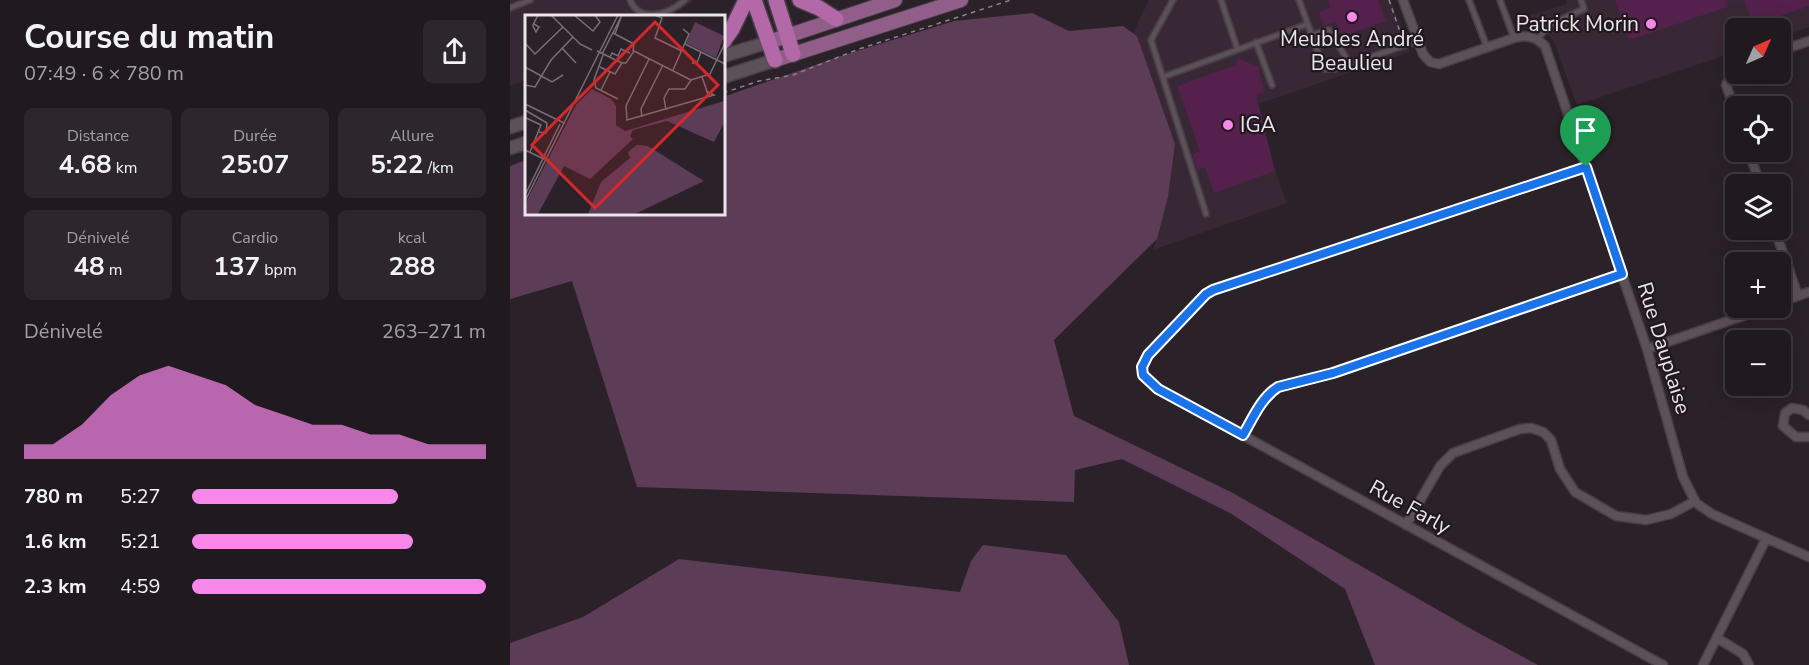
<!DOCTYPE html>
<html lang="fr">
<meta charset="utf-8">
<style>
:root{--surface:#20191f;--page:#2d262c;--text:#f1f3f6;--muted:#a2a0a4;--line:#3d383d;--accent:#f987e9}
body{margin:0;font-family:"Nunito Sans",sans-serif;background:var(--page);color:var(--text);height:100vh;display:flex;flex-direction:column;font-size:22px;white-space:nowrap}
*{box-sizing:border-box;margin:0}
p{font-size:20px;color:var(--muted)}
.icon{flex:none;width:33px;height:33px;fill:none;stroke:currentColor;stroke-width:2;stroke-linecap:round;stroke-linejoin:round}
.map{position:relative;flex:1;overflow:hidden}
.panel{display:flex;flex-direction:column;background:var(--surface);width:510px}
.panel>*{flex:none}
.needle{width:39px;rotate:45deg}
.buttons{position:absolute;left:1215px;top:18px;display:grid;gap:12px}
.buttons a{display:grid;place-items:center;width:66px;height:66px;border-radius:9px;background:var(--surface);box-shadow:0 6px 24px #0002,0 0 0 2px var(--line);font-size:30px}
.pin{position:absolute;display:grid;place-items:center;width:51px;height:51px;color:#fff;margin:-62px -26px;border-radius:50% 50% 50% 0;rotate:-45deg;box-shadow:0 0 6px #0007}
.pin .icon{rotate:45deg}
.round{display:grid;place-items:center;flex:none;width:63px;height:63px;border-radius:9px;background:var(--page)}
.overview{display:flex;align-items:center;justify-content:space-between;height:102px;padding:0 24px}
h1{font-size:33px;font-weight:700;line-height:45px}
.figures{display:grid;grid-template-columns:repeat(3,1fr);gap:9px;height:102px;padding:6px 24px}
.figures div{display:grid;align-content:center;border-radius:9px;background:var(--page);text-align:center}
.figures b{font-size:26px;font-weight:700}
.figures small{font-size:16px;font-weight:400}
.figures p{font-size:16px}
.chart{height:168px;padding:12px 24px}
.chart p{display:flex;justify-content:space-between}
.chart svg{width:100%;height:108px;margin-top:6px;fill:var(--accent);opacity:.7}
ul{padding:0 24px;list-style:none;font-size:20px}
li{display:grid;grid-template-columns:96px 72px 1fr;align-items:center;height:45px}
li i{height:15px;border-radius:8px;background:var(--accent)}
main{display:flex;flex:1;min-height:0}
.map>svg:first-child{display:block}
</style>
<main>
<section class="panel">
<div class="overview"><div><h1>Course du matin</h1><p>07:49 · 6 × 780 m</p></div><a class="round"><svg class="icon" aria-label="share" viewBox="0 0 24 24"><path d="M12 15V3M7 8l5-5 5 5M5 13v7h14v-7"/></svg></a></div>
<div class="figures">
<div><p>Distance</p><b>4.68<small> km</small></b></div>
<div><p>Durée</p><b>25:07</b></div>
<div><p>Allure</p><b>5:22<small> /km</small></b></div>
</div>
<div class="figures">
<div><p>Dénivelé</p><b>48<small> m</small></b></div>
<div><p>Cardio</p><b>137<small> bpm</small></b></div>
<div><p>kcal</p><b>288</b></div>
</div>
<div class="chart"><p><span>Dénivelé</span>263–271 m</p>
<svg viewBox="0 0 160 44" preserveAspectRatio="none"><path d="M0 44V38L10 38L20 30L30 18L40 10L50 6L60 10L70 14L80 22L90 26L100 30L110 30L120 34L130 34L140 38L150 38L160 38V44z"/></svg>
</div>
<ul>
<li><b>780 m</b>5:27<i style="width:70%"></i></li>
<li><b>1.6 km</b>5:21<i style="width:75%"></i></li>
<li><b>2.3 km</b>4:59<i style="width:100%"></i></li>
</ul>
</section>
<div class="map">
<svg width="1299" height="665" viewBox="0 0 1299 665">
<rect width="100%" height="100%" fill="#2b2129"/>
<path fill="#382835" d="M0 0H182V3L158 16H16V80L0 86Z
M639 0H881L900 52 748 104 765 171 777 203 643 250 658 197 665 144 627 36 623 33Z
M1056 0H1299V27L1271 37 1270 28H1226L1225 52 1067 105 1043 40 1030 27 1015 24 1013 17 1057 4Z"/>
<path fill="#5c3c57" d="M522 13 559 31 613 26 627 36 665 144 658 197 647 239 544 340 564 416 723 493 963 630 1028 665H865L835 589 720 513 612 459 565 470 564 502 127 487 62 281 0 299V166L16 160V213H213V97L328 57 444 21Z
M473 545 556 555 609 622 619 665H0V643L73 617 169 559 450 592 461 561Z"/>
<path fill="#53214c" d="M818 0H868L876 21 831 37 826 21 814 26 809 12 821 8Z
M1105 0H1215L1217 7 1119 40Z
M1234 0H1299V6L1243 25Z
M728 58 751 68 749 70 754 92 746 94 765 171 704 193 695 167 688 170 682 154 690 151 667 86 726 65Z"/>
<g fill="none" stroke-linecap="round" stroke-linejoin="round">
<g stroke="#473e46" stroke-width="8">
<path id="lane" d="M120 0C131 25 160 13 175 0
M663 0 641 40 696 214
M711 0 727 48
M789 0 814 69H825L908 41
M959 0 977 47
M990 0 1004 38
M0 8 20 0
M802 35 819 30 840 64
M1027 39 1041 24 1074 9 1071 0
M746 42 762 85
M653 77 798 24"/>
</g>
<g stroke="#473e46" stroke-width="11">
<path id="street" d="M893 0 913 54 920 62 929 64 1004 38C1017 35 1025 36 1035 46L1137 349 1173 477 1186 503 1202 514 1299 557
M1270 51 1299 41
M1226 71 1222 73 1216 85 1226 113
M1239 152 1250 184
M1076 167 703 289 696 294 638 355 632 367 633 375 648 389 1153 665
M1265 230 1288 296
M1270 302 1299 292
M1137 349 1256 308
M1299 415 1293 410 1282 408 1275 413 1273 426 1286 437H1299
M733 435C743 418 751 397 768 387L823 373 1112 274
M896 525 930 466 943 453 1010 429 1021 428 1033 432 1041 440 1050 469 1065 492 1106 516 1136 520 1161 514 1185 501
M1207 638 1233 654 1239 665
M1193 665 1256 539"/>
</g>
<g stroke="#473e46" stroke-width="15">
<path id="secondary" d="M213 56 259 42
M213 77 265 60
M0 127 16 122
M0 148 16 143"/>
</g>
<g stroke="#473e46" stroke-width="16">
<path id="primary" d="M259 42 385 0
M265 60 451 0"/>
</g>
<g stroke="#473e46" stroke-width="18">
<path id="highway" d="M244 0 265 60
M266 0 283 54
M290 0 309 8 326 19
M213 42 222 29 236 0"/>
</g>
<path stroke="#8c838a" stroke-width="1.5" stroke-dasharray="4.5 4.5" stroke-linecap="butt" d="M879 0 889 29 896 33
M213 93 249 81 283 75 349 49 501 0"/>
<use href="#lane" stroke="#5c5059" stroke-width="4.5"/>
<use href="#street" stroke="#5c5059" stroke-width="8"/>
<use href="#secondary" stroke="#5c5059" stroke-width="12"/>
<use href="#primary" stroke="#905e88" stroke-width="14"/>
<use href="#highway" stroke="#b368a7" stroke-width="15"/>
</g>
<g fill="none" stroke-linecap="round" stroke-linejoin="round">
<g stroke="#fff" stroke-width="12">
<path id="route" d="M1076 167 1112 274 823 373 768 387C751 398 743 418 733 435L648 389 633 375 632 367 638 355 696 294 703 290Z"/>
</g>
<use href="#route" stroke="#1a73e8" stroke-width="8"/>
</g>
<g fill="#f987e9" stroke="#211820" stroke-width="2">
<circle cx="842" cy="17" r="6"/>
<circle cx="1141" cy="24" r="6"/>
<circle cx="718" cy="125" r="6"/>
</g>
<g text-anchor="middle" stroke-width="4.5" stroke-linejoin="round" paint-order="stroke">
<g font-size="21" fill="#ebe4e9" stroke="#211820" text-anchor="end">
<text x="1129" y="31">Patrick Morin</text>
<text x="842" y="46" text-anchor="middle">Meubles André<tspan x="842" dy="24">Beaulieu</tspan></text>
<text x="730" y="132" text-anchor="start">IGA</text>
</g>
<g font-size="21" fill="#ebe4e9" stroke="#211820">
<text transform="translate(1154 348) rotate(73)" y="7">Rue Dauplaise</text>
<text transform="translate(900 507) rotate(29)" y="7">Rue Farly</text>
</g>
</g>
<g transform="translate(15 15)">
<rect width="200" height="200" fill="#2b2129"/>
<path d="M170 7 199 21 191 43 161 28ZM67 74 86 84 91 91V110L100 116 199 86V108L189 127 142 106 108 115 105 121 108 124 65 164 39 151 13 199H0V189L51 90ZM112 130 123 131 179 166 110 199H63L76 167 105 143 103 137Z" fill="#5c3c57"/>
<path fill="none" stroke="#786f76" stroke-width="1.5" d="M26 0 55 29 67 35M49 0 68 16 75 7 70 0M130 0 137 3 130 23 157 36M9 9 14 12 11 17 8 11V10L13 0M88 18 109 29 108 36M90 19 96 2M0 28 10 39 38 12M160 29 200 49M37 33 51 48M72 36 97 48M77 39 97 0M78 40 69 65 71 73 93 84M85 42 87 38 93 41 96 34 105 38M124 44 101 91 102 105 189 80 181 76M172 47 167 48H171L172 47 173 45 176 37M97 48H101L109 36 166 65M0 52 27 67 38 60 32 64M75 52 90 59 97 48M148 55 164 19 158 14M177 62 184 82M166 65 185 59 200 28M0 70 10 72 26 45 48 22M76 75 85 57M0 89 39 108M0 95 22 108 21 118 14 117M141 95 139 83 144 74H160L166 65M117 102 116 94 138 50M1 103 16 110 5 137M38 110 93 0M0 135 19 144M0 180 35 109M0 186 38 110"/>
<path fill="#d62828" fill-opacity="0.15" stroke="#d62828" stroke-width="3" d="M130 7 193 70 70 193 7 130Z"/>
<rect width="200" height="200" fill="none" stroke="#ebe4e9" stroke-width="3"/>
</g>
</svg>
<div class="buttons">
<a><svg class="needle" viewBox="-14 -14 28 28"><path d="M0-13l5 13h-10z" fill="#e53935"/><path d="M0 13l5-13h-10z" fill="#a2a0a4"/></svg></a>
<a><svg class="icon" aria-label="locate" viewBox="0 0 24 24"><circle cx="12" cy="12" r="6"/><path d="M12 2v4M12 18v4M2 12h4M18 12h4"/></svg></a>
<a><svg class="icon" aria-label="layers" viewBox="0 0 24 24"><path d="M12 4l9 5-9 5-9-5zM3 14l9 5 9-5"/></svg></a>
<a>+</a>
<a>−</a>
</div>
<div class="pin" style="left:1076px;top:167px;background:#1e9e55"><svg class="icon" aria-label="arrive" viewBox="0 0 24 24"><path d="M6 21V4h12l-3 4 3 4H6"/></svg></div>
</div>
</main>
